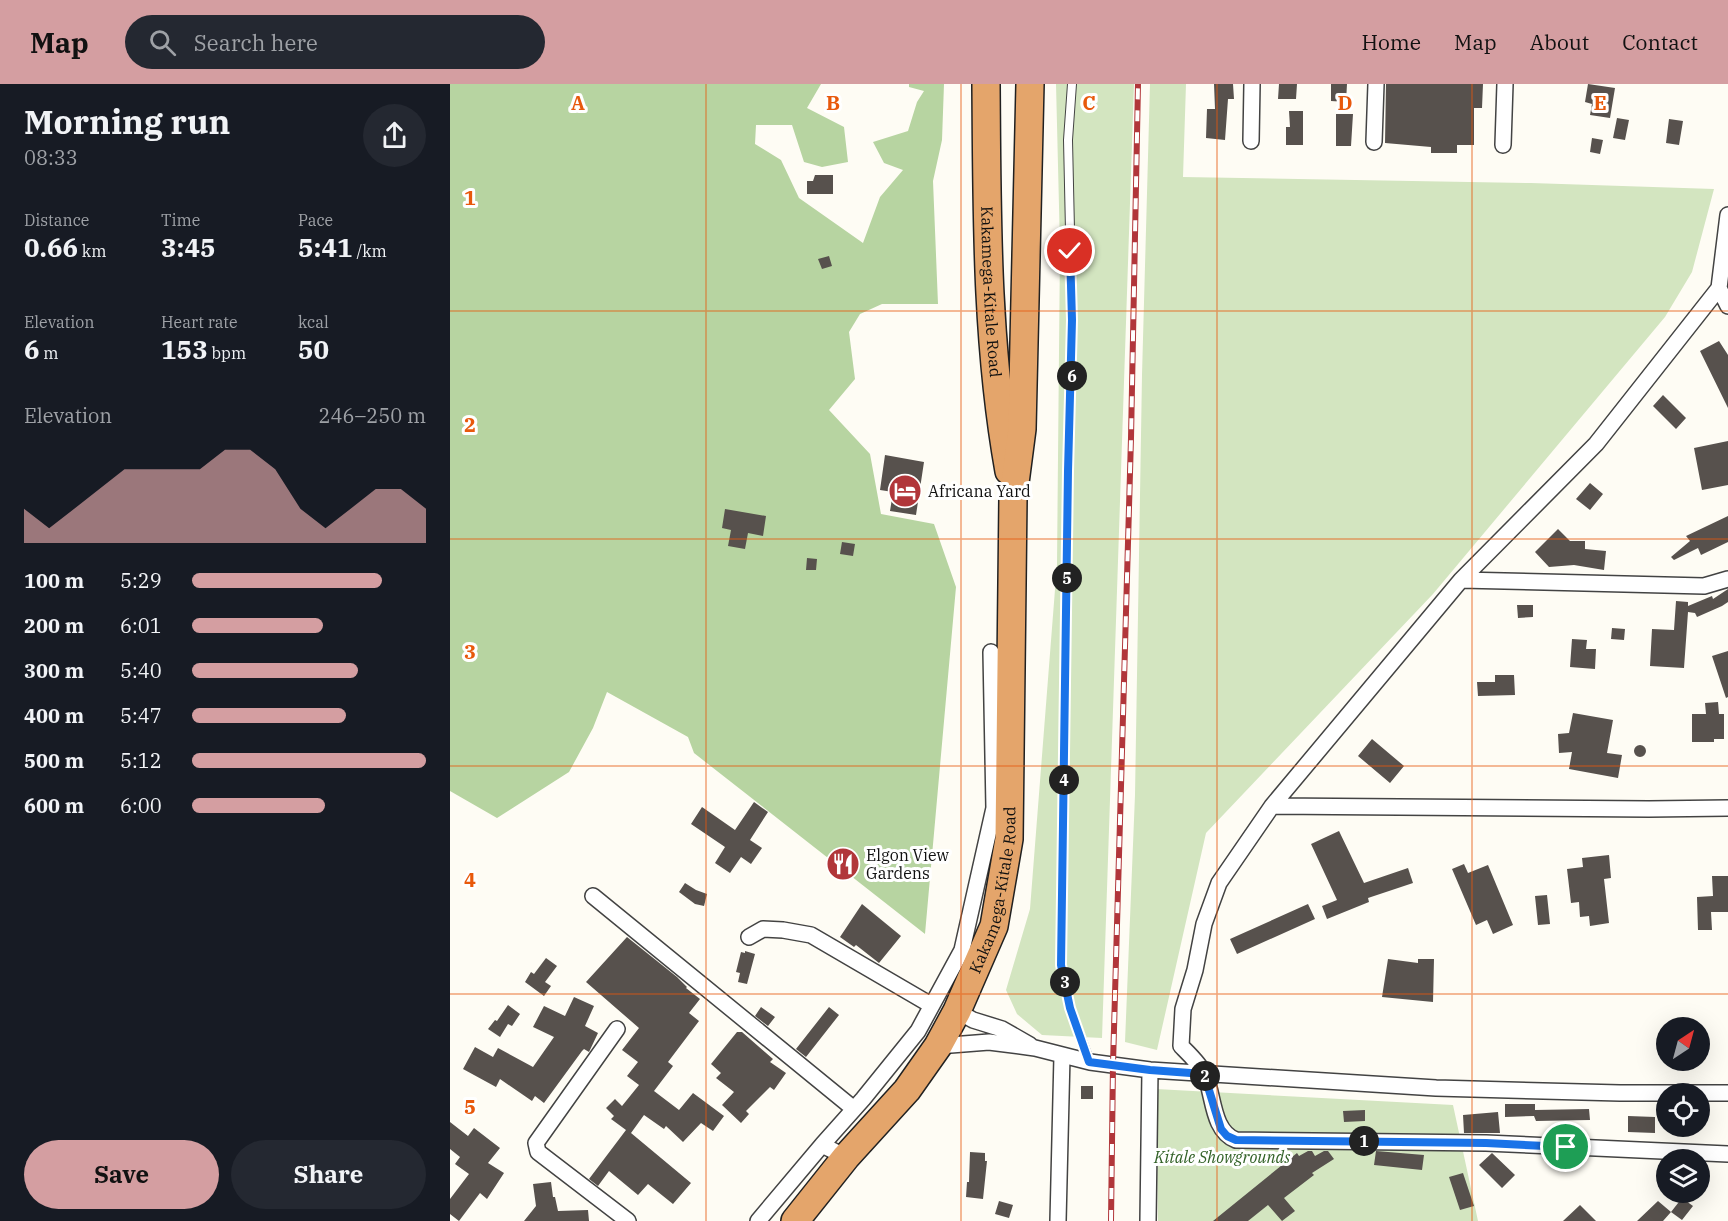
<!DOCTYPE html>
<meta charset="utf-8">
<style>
:root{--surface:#171b24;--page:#242831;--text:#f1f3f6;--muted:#9ea1a6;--accent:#d49ea1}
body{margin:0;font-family:"IBM Plex Serif",serif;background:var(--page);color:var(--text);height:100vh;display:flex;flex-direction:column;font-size:22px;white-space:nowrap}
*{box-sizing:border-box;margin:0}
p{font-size:20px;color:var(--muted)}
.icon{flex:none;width:33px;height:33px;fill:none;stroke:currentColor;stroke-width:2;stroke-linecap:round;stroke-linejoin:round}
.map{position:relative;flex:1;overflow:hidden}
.panel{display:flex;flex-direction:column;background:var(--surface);width:450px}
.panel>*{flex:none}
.needle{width:39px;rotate:36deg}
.controls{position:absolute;left:1206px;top:933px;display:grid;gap:12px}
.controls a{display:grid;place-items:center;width:54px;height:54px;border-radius:50%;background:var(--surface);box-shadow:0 6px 24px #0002;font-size:30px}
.pin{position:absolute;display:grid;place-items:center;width:51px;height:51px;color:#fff;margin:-26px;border:3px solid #fff;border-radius:50%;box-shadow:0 2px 6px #0007}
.km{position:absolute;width:30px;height:30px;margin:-15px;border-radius:50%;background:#222;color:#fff;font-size:16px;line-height:30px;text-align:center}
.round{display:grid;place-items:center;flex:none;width:63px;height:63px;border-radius:32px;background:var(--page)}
.summary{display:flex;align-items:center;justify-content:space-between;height:102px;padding:0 24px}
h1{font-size:33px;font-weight:800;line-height:45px}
.metrics{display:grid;grid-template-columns:repeat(3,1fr);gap:9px;height:102px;padding:6px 24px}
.metrics div{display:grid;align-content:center}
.metrics b{font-size:26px;font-weight:800}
.metrics small{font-size:16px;font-weight:400}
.metrics p{font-size:16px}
.chart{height:168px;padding:12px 24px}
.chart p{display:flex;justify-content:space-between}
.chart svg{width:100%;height:108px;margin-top:6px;fill:var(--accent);opacity:.7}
.cta{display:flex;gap:12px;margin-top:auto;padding:12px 24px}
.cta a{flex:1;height:69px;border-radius:36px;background:var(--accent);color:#111;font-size:24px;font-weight:800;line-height:69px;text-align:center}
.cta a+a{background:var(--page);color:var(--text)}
ul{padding:0 24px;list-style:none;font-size:20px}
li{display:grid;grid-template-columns:96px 72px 1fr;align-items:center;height:45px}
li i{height:15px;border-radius:8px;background:var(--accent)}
header{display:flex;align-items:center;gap:36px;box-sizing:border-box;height:84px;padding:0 30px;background:var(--accent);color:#111}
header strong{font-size:28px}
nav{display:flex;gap:33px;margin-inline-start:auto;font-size:21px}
.search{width:420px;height:54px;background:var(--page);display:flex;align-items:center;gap:15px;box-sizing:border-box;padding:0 21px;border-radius:33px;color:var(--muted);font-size:22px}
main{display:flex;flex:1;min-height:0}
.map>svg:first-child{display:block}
</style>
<header>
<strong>Map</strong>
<div class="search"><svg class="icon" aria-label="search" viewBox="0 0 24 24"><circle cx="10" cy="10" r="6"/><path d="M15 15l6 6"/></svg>Search here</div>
<nav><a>Home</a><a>Map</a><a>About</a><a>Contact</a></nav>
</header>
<main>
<section class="panel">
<div class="summary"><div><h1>Morning run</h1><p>08:33</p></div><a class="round"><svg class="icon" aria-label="share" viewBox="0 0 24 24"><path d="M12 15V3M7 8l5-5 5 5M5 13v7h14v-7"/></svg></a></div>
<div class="metrics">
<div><p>Distance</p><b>0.66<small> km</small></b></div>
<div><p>Time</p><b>3:45</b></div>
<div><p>Pace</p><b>5:41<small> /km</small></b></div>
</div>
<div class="metrics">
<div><p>Elevation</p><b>6<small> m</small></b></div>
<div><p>Heart rate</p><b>153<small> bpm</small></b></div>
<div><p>kcal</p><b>50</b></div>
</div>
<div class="chart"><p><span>Elevation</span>246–250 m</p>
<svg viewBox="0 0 160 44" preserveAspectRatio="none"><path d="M0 44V30L10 38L20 30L30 22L40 14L50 14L60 14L70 14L80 6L90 6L100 14L110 30L120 38L130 30L140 22L150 22L160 30V44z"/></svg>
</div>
<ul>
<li><b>100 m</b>5:29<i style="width:81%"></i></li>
<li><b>200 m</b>6:01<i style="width:56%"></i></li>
<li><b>300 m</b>5:40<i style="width:71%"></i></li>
<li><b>400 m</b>5:47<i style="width:66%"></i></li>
<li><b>500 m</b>5:12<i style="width:100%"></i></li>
<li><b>600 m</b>6:00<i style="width:57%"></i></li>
</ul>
<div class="cta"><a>Save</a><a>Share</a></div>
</section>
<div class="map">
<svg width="1278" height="1137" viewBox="0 0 1278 1137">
<rect width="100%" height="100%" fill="#fefcf4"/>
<path fill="#d3e5c0" d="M606 0H684L652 954 592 951 567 930 556 906 580 825 607 480 610 163Z
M700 0H736L733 93 1081 99 1264 105 1242 188 1215 233 983 510 756 749 707 966 675 958 685 711 692 291Z
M706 1005 1003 1021 1028 1137H708Z"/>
<path fill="#b7d4a1" d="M0 0H371L357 24 394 43 398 78 372 83 354 78 342 41H306L305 60 331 76 349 114 413 159 430 113 453 86 434 79 423 58 458 47 467 18 474 7 459 3V0H494L492 56 483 97 488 220H432L410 230 399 248 405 295 379 326 420 370 431 430 484 440 506 503 475 850 244 669 238 653 157 608 143 644 119 688 47 734 0 707Z"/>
<path fill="#57514d" d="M764 0H783L784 15H778L775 56 756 54 757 25H765Z
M829 0H847L846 15H828Z
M881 0H897L896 18 881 17Z
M936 0H1033L1032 24H1024V61H1007V69H981V63L935 59Z
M1138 0 1165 4 1160 34 1140 31 1142 20 1135 18Z
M839 27H853V61H836V43H840Z
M886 30H903L901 62H886Z
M1167 34 1179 36 1175 56 1163 54Z
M1219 35 1233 37 1229 61 1216 59Z
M1142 54 1153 56 1150 70 1140 68Z
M365 91H383V110H357V97H363Z
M379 172 382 182 372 185 368 175Z
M1269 257 1278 271V324L1250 267Z
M1213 311 1236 334 1226 345 1203 322Z
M1278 357V401L1252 406 1244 364Z
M435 371 474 378 466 431 440 427 443 408 430 406Z
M1140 399 1153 410 1140 426 1126 415Z
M275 425 316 432 313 452 298 449 295 465 278 462 281 446 272 444Z
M1278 432V458L1251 471 1248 464 1224 476 1221 473 1240 457 1236 452Z
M1108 445 1120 457H1135V465L1156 467 1154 486 1124 481 1099 483 1085 468Z
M392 458 405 460 403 472 390 470Z
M357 474 367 475 366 486H356Z
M1278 505V518L1272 522 1247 533 1245 529 1238 528 1234 584 1200 582 1202 545 1224 546 1226 517 1238 518V522L1262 512 1263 515Z
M1067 521H1083V533L1068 534Z
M1162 544 1175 545 1174 556 1161 555Z
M1122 555 1137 556 1136 565H1146L1145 585 1120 583Z
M1278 567V613L1276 614 1262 572Z
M1045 591H1064L1065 611 1028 612 1027 598H1045Z
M1268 618 1269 630H1274V655H1264V658H1242V630H1256L1255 619Z
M1123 629 1163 636 1157 669 1172 671 1168 694 1119 685 1122 668 1109 669 1108 650 1119 649Z
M922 655 954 682 940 699 908 672Z
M1184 667a6 6 0 1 1 12 0a6 6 0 1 1-12 0Z
M304 718 318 728 300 756 312 764 301 780 291 773 280 789 265 779 275 763 241 740 252 723 285 746Z
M889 747 914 799 958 784 963 799 918 814 919 818 877 835 872 822 887 816 861 760Z
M1159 771 1161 794 1154 795 1159 839 1140 842 1139 832 1130 833 1129 818 1121 819 1117 785 1133 783 1132 774Z
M1014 780 1018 789 1038 781 1063 841 1043 850 1037 836 1026 841 1002 785Z
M1262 792H1278V828H1261L1262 846H1248L1247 813 1263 812Z
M235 799 246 806 257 810 254 822 245 820 229 808Z
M1097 811 1100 840 1088 841 1085 812Z
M412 820 451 852 429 879 406 861 404 863 390 853Z
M858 820 865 835 787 870 780 855Z
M177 853 227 893 237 903 236 904 250 915 239 929 249 937 218 978 223 982 204 1007 229 1026 243 1009 274 1032 263 1047 251 1039 233 1058 216 1042 214 1045 194 1031 181 1049 241 1099 223 1120 198 1100 188 1111 159 1087 148 1102 139 1095 176 1046 161 1035 164 1032 156 1024 165 1015 172 1022 189 1001 177 992 188 978 172 966 189 944 136 898Z
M295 867 305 870 297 900 288 898 290 889 286 888 291 868 295 869Z
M96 874 107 882 95 898 101 902 94 912 75 898 81 888 84 890Z
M938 875 968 879V875H984L983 918 932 913Z
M124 913 144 922 135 942 148 949 139 968 134 965 132 967 94 1019 85 1012 82 1017 50 995 46 1003 13 985 25 963 43 973 48 964 83 983 104 953 83 943 94 922 115 932Z
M58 921 70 930 62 942 58 940 50 953 38 945 45 936 47 937Z
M311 923 325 933 318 942 305 932Z
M379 923 389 931 356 973 346 965Z
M287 948H292L323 975 320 978 336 989 324 1006 320 1003 296 1027 299 1030 291 1039 272 1021 284 1008 266 994 271 989 261 980Z
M631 1002H643V1015H631Z
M1055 1020H1085V1026L1139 1025 1140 1036 1086 1037 1084 1032 1055 1033Z
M915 1026V1037L894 1038 893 1027Z
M1048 1028 1050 1049H1014L1013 1031Z
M1178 1032 1205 1033V1049L1178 1048Z
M0 1038 18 1052 24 1044 50 1064 38 1079 54 1089 37 1115 30 1109 9 1137 0 1130V1115L19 1090 5 1080 10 1073 0 1065Z
M858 1067H862L865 1072 874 1067H878L884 1075 862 1089 864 1091 834 1114 845 1127 832 1137 818 1121 798 1137H763L847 1069 849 1072Z
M926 1067 974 1071 972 1086 924 1081Z
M520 1068 535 1069V1077H537L533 1115 516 1113 517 1098H519Z
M1042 1069 1065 1091 1052 1104 1029 1081Z
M1013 1089 1024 1122 1010 1126 999 1093Z
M101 1098 103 1113H105L108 1127 138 1126 139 1137H74L86 1122 83 1100Z
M1232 1114 1243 1122 1232 1136 1221 1128Z
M549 1117 563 1121 559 1134 545 1130Z
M1208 1117 1221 1128 1213 1137H1187Z
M1130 1121 1146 1137H1113Z"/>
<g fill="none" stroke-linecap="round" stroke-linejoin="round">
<g stroke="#434343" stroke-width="10">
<path id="lane" d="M622 0 618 56 622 236 618 387 611 881 620 924 640 978"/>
</g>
<g stroke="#434343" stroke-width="18">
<path id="street" d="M801 57 802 0
M924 58 926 0
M1053 61 1055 0
M1278 131 1269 204 1146 360 1011 496 822 722 769 799 754 840 745 886 733 925 731 962C739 970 750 980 755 991 764 1012 762 1047 786 1056L1036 1059 1278 1070
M1269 204 1278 222
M1011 496 1254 502 1278 495
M822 722 1199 725 1278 724
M143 812 404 1025
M299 853 313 845 333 846 361 851 481 921
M507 927 523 936 552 945 580 961
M167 945 86 1059 88 1068 178 1137
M488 962 539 958 585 964 640 978 700 986 986 1004 1170 1009H1278
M372 1061 413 1015 468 947 512 866 544 724 541 568
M308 1137 372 1061 396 1073
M608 1137 612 972
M698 1137 700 986"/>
</g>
<g stroke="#212121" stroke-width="30">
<g id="highway">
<path id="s1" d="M536 0C537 129 536 259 559 387"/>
<path id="s2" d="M345 1137 396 1073 457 1006 488 962 507 927 544 842 559 755 563 414 572 345 580 0"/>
</g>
</g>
<use href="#lane" stroke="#fff" stroke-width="8"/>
<use href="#street" stroke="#fff" stroke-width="15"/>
<use href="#highway" stroke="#e4a56b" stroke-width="27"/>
<g stroke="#b1363a" stroke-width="6">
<path id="rail" d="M661 1137 663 980 681 354 688 0"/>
</g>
<use href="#rail" stroke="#fff" stroke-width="4" stroke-dasharray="11" stroke-linecap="butt"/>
</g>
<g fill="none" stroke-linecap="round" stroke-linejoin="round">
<g stroke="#fff" stroke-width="12">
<path id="route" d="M620 167 622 236 618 387 611 881 620 924 639 978 700 986 754 990 771 1045 777 1052 786 1056 1036 1059 1116 1063"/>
</g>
<use href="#route" stroke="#1a73e8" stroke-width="8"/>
</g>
<path fill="none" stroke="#e8590c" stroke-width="1.5" stroke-opacity="0.55" d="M256 0V1137M511 0V1137M767 0V1137M1022 0V1137M0 227H1278M0 455H1278M0 682H1278M0 910H1278"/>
<defs>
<g id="hotel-disc" transform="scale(1.725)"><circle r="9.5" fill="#b1363a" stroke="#fff"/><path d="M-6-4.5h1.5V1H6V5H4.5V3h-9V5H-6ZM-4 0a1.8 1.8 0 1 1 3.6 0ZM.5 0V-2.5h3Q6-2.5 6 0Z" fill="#fff"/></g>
<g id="restaurant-disc" transform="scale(1.725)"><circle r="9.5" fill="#b1363a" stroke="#fff"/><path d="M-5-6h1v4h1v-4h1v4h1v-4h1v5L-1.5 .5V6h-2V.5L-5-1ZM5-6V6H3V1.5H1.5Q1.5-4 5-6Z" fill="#fff"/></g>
</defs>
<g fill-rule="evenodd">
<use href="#hotel-disc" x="455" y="407"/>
<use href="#restaurant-disc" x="393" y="780"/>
</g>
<g text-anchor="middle" stroke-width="6" stroke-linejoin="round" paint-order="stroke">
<g font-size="16" fill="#101010" stroke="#fff">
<text dy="6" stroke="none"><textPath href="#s1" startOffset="208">Kakamega-Kitale Road</textPath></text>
<text dy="6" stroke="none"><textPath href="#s2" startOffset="394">Kakamega-Kitale Road</textPath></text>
</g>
<g font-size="16" fill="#101010" stroke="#fff" text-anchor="start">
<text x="478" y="413">Africana Yard</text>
<text x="416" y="777">Elgon View<tspan x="416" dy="18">Gardens</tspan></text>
</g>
<g font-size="16" font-style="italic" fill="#316126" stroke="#fff">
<text x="772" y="1079">Kitale Showgrounds</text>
</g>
</g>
<g font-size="20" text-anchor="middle" font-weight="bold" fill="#e8590c" stroke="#fff" stroke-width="6" stroke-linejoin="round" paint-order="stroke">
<text x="128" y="26">A</text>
<text x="383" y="26">B</text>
<text x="639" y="26">C</text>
<text x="895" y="26">D</text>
<text x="1150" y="26">E</text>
<text x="20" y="121">1</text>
<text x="20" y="348">2</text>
<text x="20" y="575">3</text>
<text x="20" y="803">4</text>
<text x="20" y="1030">5</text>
</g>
</svg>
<div class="controls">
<a><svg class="needle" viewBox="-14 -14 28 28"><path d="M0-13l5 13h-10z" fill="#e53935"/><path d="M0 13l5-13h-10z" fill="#9ea1a6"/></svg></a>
<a><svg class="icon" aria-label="locate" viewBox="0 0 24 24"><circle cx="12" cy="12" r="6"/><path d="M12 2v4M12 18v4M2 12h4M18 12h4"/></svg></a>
<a><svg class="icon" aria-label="layers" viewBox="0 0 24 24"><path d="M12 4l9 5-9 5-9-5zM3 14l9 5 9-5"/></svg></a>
</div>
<div class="pin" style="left:1116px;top:1063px;background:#1e9e55"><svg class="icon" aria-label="arrive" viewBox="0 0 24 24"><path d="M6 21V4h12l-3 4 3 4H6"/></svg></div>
<div class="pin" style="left:620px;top:167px;background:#d93025"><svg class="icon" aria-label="check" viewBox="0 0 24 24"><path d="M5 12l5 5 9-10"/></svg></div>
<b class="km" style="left:914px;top:1057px">1</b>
<b class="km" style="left:755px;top:992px">2</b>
<b class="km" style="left:615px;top:898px">3</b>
<b class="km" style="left:614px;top:696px">4</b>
<b class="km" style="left:617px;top:494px">5</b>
<b class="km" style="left:622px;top:292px">6</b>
</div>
</main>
